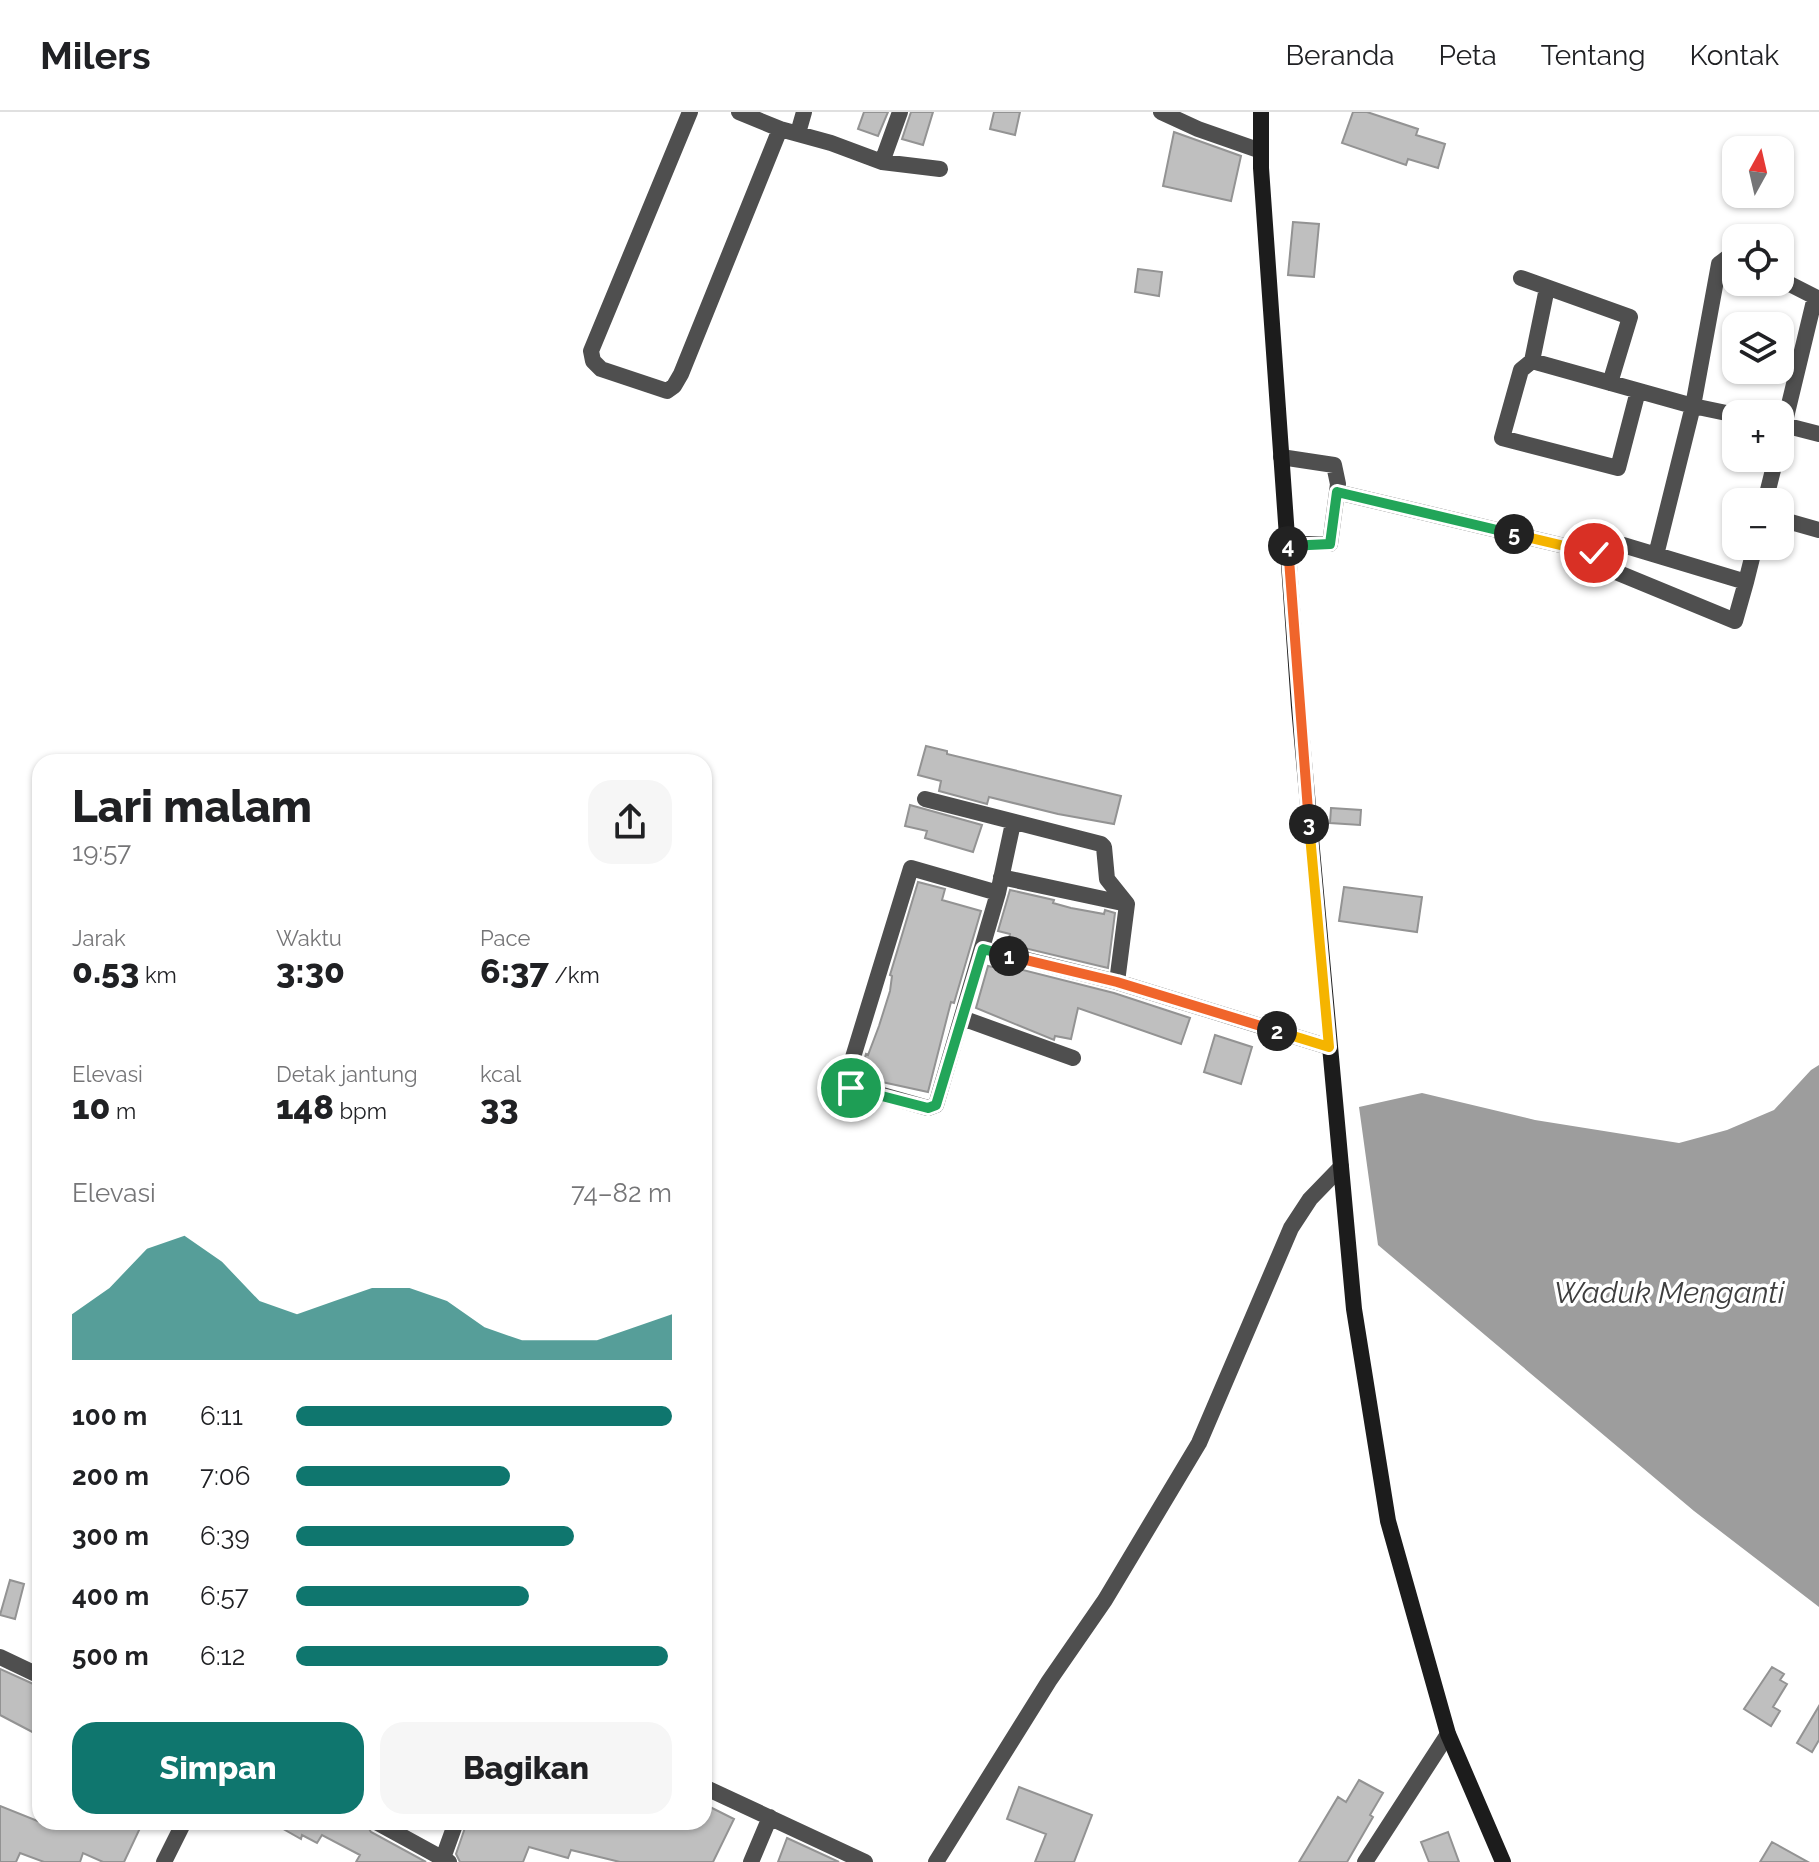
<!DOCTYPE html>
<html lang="id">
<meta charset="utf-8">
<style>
:root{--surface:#fff;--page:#f6f6f6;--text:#202124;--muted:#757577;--line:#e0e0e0;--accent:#0f766e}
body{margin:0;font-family:Raleway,sans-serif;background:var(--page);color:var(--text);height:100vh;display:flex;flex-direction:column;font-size:30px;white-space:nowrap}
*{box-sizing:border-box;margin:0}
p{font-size:26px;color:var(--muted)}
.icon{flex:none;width:44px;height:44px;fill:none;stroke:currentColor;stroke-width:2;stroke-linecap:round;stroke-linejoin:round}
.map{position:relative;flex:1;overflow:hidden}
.details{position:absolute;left:32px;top:642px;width:680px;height:1076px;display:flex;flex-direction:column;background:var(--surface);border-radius:24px;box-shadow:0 2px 6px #0004}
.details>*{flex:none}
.needle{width:52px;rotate:8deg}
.fabs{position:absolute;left:1722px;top:24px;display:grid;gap:16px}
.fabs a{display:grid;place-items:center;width:72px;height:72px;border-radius:16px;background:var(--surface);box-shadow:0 2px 6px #0004;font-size:40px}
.pin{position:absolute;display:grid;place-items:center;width:68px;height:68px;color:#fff;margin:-34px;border:4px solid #fff;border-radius:50%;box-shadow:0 2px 8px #0007}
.km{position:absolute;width:40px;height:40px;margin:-20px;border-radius:50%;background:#222;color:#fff;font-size:22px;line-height:40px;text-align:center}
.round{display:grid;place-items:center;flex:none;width:84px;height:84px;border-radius:24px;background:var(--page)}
.head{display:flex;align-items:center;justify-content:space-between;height:136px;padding:0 40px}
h1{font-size:44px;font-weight:800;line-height:60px}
.stats{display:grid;grid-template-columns:repeat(3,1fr);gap:12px;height:136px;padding:8px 40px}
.stats div{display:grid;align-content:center}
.stats b{font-size:34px;font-weight:800}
.stats small{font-size:22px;font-weight:400}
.stats p{font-size:22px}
.chart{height:224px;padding:16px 40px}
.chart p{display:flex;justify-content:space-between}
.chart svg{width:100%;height:144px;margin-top:8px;fill:var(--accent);opacity:.7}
.button{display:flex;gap:16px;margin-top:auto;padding:16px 40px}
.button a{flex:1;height:92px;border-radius:24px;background:var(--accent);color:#fff;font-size:32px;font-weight:800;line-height:92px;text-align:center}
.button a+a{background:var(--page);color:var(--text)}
ul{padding:0 40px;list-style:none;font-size:26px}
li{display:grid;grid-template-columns:128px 96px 1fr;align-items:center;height:60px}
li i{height:20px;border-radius:10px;background:var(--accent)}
header{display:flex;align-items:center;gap:48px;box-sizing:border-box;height:112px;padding:0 40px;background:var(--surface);border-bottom:2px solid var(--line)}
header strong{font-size:38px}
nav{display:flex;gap:44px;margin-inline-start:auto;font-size:28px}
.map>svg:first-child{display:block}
</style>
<header>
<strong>Milers</strong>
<nav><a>Beranda</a><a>Peta</a><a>Tentang</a><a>Kontak</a></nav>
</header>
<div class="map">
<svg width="1819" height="1750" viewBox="0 0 1819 1750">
<rect width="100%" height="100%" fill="#fff"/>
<path fill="#9d9d9d" d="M1819 953V1495L1694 1399 1378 1133 1359 995 1422 981 1535 1008 1679 1031 1727 1018 1774 998 1811 958Z"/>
<path fill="#bfbfbf" stroke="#939393" stroke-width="2" d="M864 0H888L878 24 858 17Z
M911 0H933L923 33 902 27Z
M994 0H1020L1015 23 990 17Z
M1353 0H1367L1418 17 1416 23 1445 32 1438 56 1408 47 1406 53 1342 31Z
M1174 20 1241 44 1231 89 1163 74Z
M1293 110 1319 112 1314 165 1288 163Z
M1138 157 1162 160 1159 184 1135 180Z
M926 634 947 639V642L1121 684 1114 712 1058 702 989 685 987 692 939 679 941 669 918 663Z
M910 693 982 713 973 740 925 726 927 719 905 714Z
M1331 696 1361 698 1360 713 1330 711Z
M918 770 945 777 942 788 981 799 954 891 951 890 928 980 859 965 866 942 868 943 879 914 890 879 892 864 890 863Z
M1344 775 1422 785 1417 820 1339 809Z
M1010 778 1054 788 1053 791 1071 796 1104 802 1105 798 1115 801 1108 856 1008 832 1010 822 998 819Z
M1003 853 1114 881 1190 906 1181 932 1078 896 1071 927 1055 924 1054 928 976 896 988 854 1002 857Z
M1215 923 1252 935 1241 972 1204 960Z
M10 1468 24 1472 15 1507 0 1503Z
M1772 1555 1784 1562 1780 1568 1787 1572 1773 1595 1780 1599 1771 1614 1744 1597Z
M0 1557 40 1575V1624L0 1603Z
M1819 1594V1628L1812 1640 1797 1631Z
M1359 1668 1383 1681 1370 1703 1373 1705 1347 1750H1299L1338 1685 1346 1690Z
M1019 1675 1092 1703 1074 1750H1035L1046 1722 1007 1707Z
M704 1692 734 1707 713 1750H620L571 1738 568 1746 529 1735 523 1750H460L456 1742 467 1710H704Z
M0 1694 40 1710H132L141 1714 124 1750H103L83 1741 80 1750H44L20 1741 16 1750H0Z
M271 1710H365L371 1720 426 1750H356L360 1743 322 1723 317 1731 302 1723 301 1727Z
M1448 1720 1459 1750H1429L1421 1730Z
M787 1726 839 1750H778Z
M1772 1730 1808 1750H1760Z"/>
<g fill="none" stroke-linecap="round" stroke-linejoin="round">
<path stroke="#4f4f4f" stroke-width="16" d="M690 0 591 239 593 249 601 257 667 279 674 274 681 262 780 17 831 31 882 50
M739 0 780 17
M900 0 882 50 940 57
M1161 0 1198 17 1261 39
M798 21 804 0
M1736 149 1727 146 1719 152 1693 294 1736 303
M1521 166 1630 205 1610 271
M1780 167 1819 187
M1547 176 1532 249 1521 258 1502 326 1618 356 1638 279
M1532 249 1693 294 1656 443
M1780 312 1819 322
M1780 330 1815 185
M1281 345 1334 353 1338 372 1330 432H1287
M1337 380 1594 441 1607 435 1623 433 1746 470 1735 509 1616 460 1594 441
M1765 390 1776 346
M1780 407 1819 418
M1746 470 1755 434
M925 687 1101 732 1104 735 1107 767 1127 792 1117 870
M1001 765 1127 792
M998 781 911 756 846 968 847 973 928 996 936 993 998 781 1013 711
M983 837 1117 870 1329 935
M962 906 1073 946
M0 1545 40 1564
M704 1675 865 1750
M376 1710 449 1750
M443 1746 456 1710
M164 1750 184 1710
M751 1750 770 1705
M936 1750 1049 1569 1105 1488 1199 1331 1291 1116 1310 1087 1341 1055
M1365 1750 1448 1622"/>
<path stroke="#1c1c1c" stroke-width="16" d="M1261 0V56L1299 595 1354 1197 1388 1409 1448 1622 1503 1750"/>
</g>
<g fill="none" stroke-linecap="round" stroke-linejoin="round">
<g stroke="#fff" stroke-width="16">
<path id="split-1" d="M851 976 928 996 936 993 983 837 1009 844"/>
</g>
<g stroke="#fff" stroke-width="16">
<path id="split-2" d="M1009 844 1117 870 1277 919"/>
</g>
<g stroke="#fff" stroke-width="16">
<path id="split-3" d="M1277 919 1329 935 1309 712"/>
</g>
<g stroke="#fff" stroke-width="16">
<path id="split-4" d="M1288 434 1309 712"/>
</g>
<g stroke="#fff" stroke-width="16">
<path id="split-5" d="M1288 434 1330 432 1337 380 1514 422"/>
</g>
<g stroke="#fff" stroke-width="16">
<path id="split-6" d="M1514 422 1594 441"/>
</g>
<use href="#split-1" stroke="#22a559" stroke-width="10"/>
<use href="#split-2" stroke="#f0652b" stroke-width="10"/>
<use href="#split-3" stroke="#f5b400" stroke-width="10"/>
<use href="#split-4" stroke="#f0652b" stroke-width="10"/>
<use href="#split-5" stroke="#22a559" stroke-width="10"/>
<use href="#split-6" stroke="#f5b400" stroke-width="10"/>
</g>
<g text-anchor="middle" stroke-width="7" stroke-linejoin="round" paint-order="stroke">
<g font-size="30" font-style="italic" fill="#3e3e3e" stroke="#fff">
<text x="1669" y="1191">Waduk Menganti</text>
</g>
</g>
</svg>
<div class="fabs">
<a><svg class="needle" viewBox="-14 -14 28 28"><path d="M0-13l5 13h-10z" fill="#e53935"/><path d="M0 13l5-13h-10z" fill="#757577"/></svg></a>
<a><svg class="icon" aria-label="locate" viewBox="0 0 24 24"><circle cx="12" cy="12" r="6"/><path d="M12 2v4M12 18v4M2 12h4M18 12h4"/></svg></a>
<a><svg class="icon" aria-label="layers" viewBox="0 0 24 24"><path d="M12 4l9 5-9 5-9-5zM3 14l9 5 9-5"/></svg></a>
<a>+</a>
<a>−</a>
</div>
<div class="pin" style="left:851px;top:976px;background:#1e9e55"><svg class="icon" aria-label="arrive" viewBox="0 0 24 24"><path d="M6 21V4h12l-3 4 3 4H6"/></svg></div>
<div class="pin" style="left:1594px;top:441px;background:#d93025"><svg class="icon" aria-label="check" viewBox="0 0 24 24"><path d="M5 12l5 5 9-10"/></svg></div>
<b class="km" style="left:1009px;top:844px">1</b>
<b class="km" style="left:1277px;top:919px">2</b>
<b class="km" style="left:1309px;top:712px">3</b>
<b class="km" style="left:1288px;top:434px">4</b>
<b class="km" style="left:1514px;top:422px">5</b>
<section class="details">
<div class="head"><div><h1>Lari malam</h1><p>19:57</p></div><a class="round"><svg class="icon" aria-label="share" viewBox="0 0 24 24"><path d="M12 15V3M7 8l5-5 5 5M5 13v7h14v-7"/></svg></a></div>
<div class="stats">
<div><p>Jarak</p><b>0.53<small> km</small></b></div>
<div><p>Waktu</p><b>3:30</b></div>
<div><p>Pace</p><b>6:37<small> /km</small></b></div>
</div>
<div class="stats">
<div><p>Elevasi</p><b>10<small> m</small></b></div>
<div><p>Detak jantung</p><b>148<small> bpm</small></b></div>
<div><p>kcal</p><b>33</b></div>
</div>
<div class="chart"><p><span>Elevasi</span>74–82 m</p>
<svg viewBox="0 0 160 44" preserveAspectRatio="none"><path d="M0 44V30L10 22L20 10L30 6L40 14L50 26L60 30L70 26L80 22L90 22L100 26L110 34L120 38L130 38L140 38L150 34L160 30V44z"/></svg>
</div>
<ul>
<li><b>100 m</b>6:11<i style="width:100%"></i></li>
<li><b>200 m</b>7:06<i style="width:57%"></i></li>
<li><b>300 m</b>6:39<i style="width:74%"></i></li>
<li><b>400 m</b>6:57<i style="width:62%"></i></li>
<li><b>500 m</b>6:12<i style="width:99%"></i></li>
</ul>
<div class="button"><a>Simpan</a><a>Bagikan</a></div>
</section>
</div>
